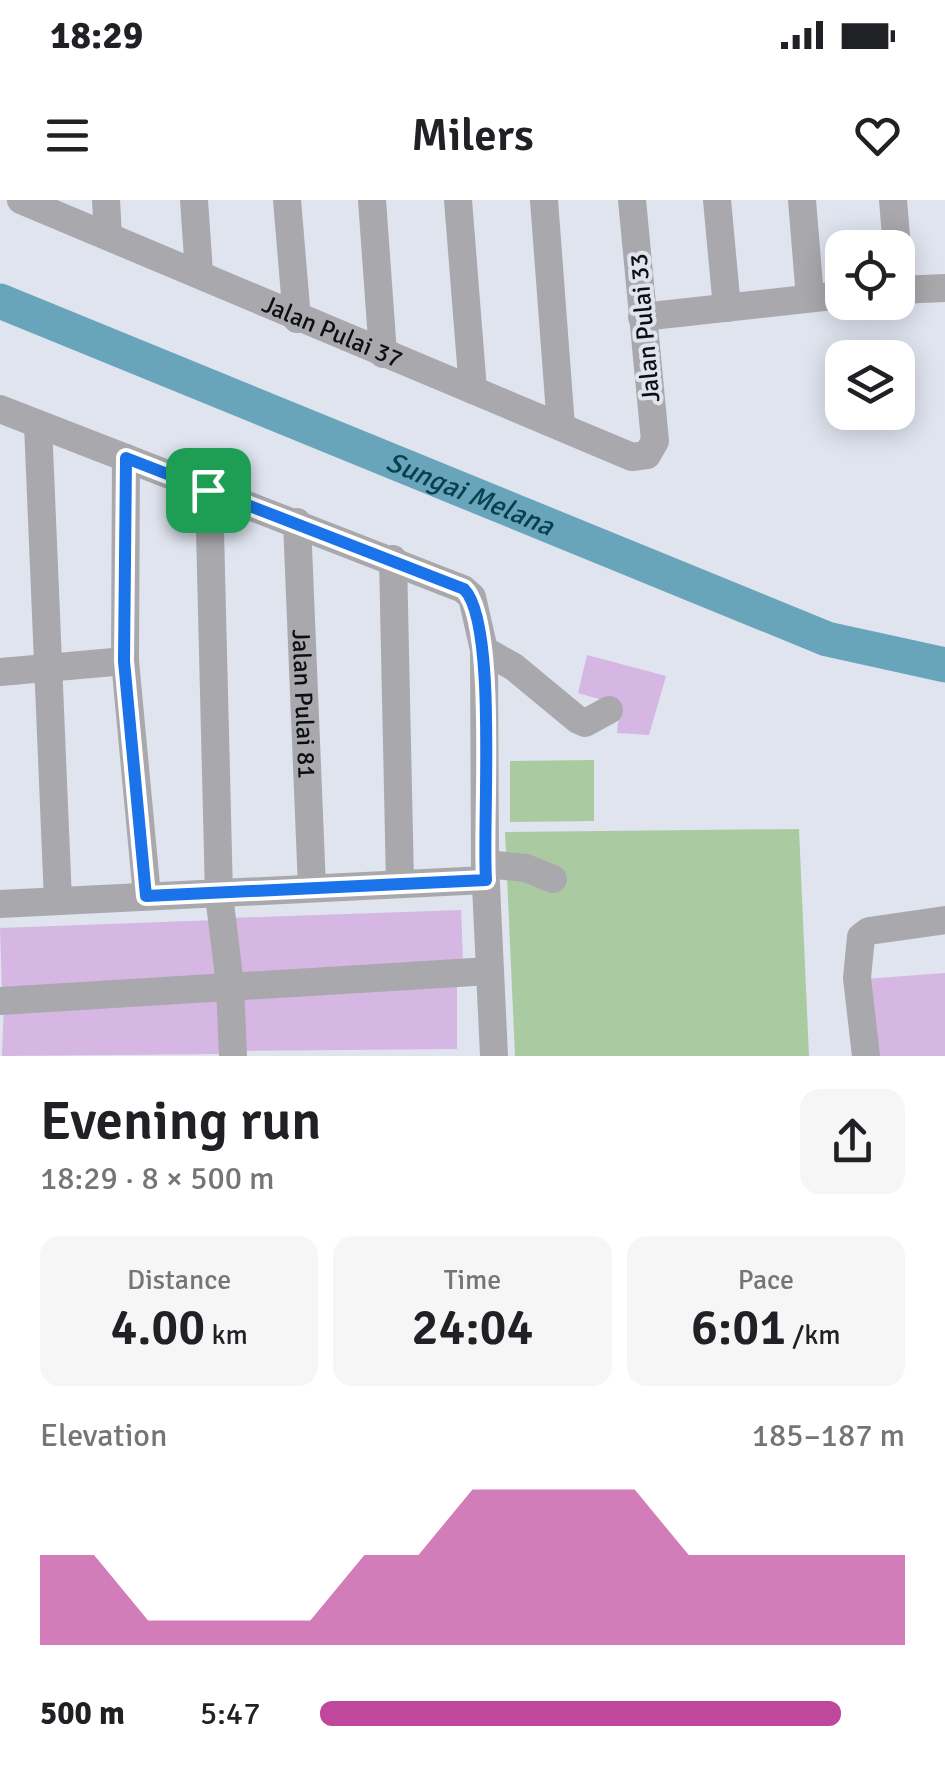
<!DOCTYPE html>
<meta charset="utf-8">
<style>
:root{--surface:#fff;--page:#f6f6f6;--text:#202124;--muted:#757577;--accent:#bf479c}
body{margin:0;font-family:Signika,sans-serif;background:var(--page);color:var(--text);height:100vh;display:flex;flex-direction:column;font-size:38px;white-space:nowrap}
*{box-sizing:border-box;margin:0}
p{font-size:32px;color:var(--muted)}
.icon{flex:none;width:55px;height:55px;fill:none;stroke:currentColor;stroke-width:2;stroke-linecap:round;stroke-linejoin:round}
.map{position:relative;height:856px;overflow:hidden}
.details{display:flex;flex-direction:column;background:var(--surface);flex:1}
.details>*{flex:none}
.fabs{position:absolute;left:825px;top:30px;display:grid;gap:20px}
.fabs a{display:grid;place-items:center;width:90px;height:90px;border-radius:20px;background:var(--surface);box-shadow:0 5px 25px #0003;font-size:50px}
.pin{position:absolute;display:grid;place-items:center;width:85px;height:85px;color:#fff;margin:-42px;border-radius:20px;box-shadow:0 5px 15px #0006}
.round{display:grid;place-items:center;flex:none;width:105px;height:105px;border-radius:20px;background:var(--page)}
.overview{display:flex;align-items:center;justify-content:space-between;height:170px;padding:0 40px}
h1{font-size:55px;font-weight:600;line-height:75px}
.stats{display:grid;grid-template-columns:repeat(3,1fr);gap:15px;height:170px;padding:10px 40px}
.stats div{display:grid;align-content:center;border-radius:20px;background:var(--page);text-align:center}
.stats b{font-size:50px;font-weight:600}
.stats small{font-size:28px;font-weight:400}
.stats p{font-size:28px}
.chart{height:280px;padding:20px 40px}
.chart p{display:flex;justify-content:space-between}
.chart svg{width:100%;height:180px;margin-top:10px;fill:var(--accent);opacity:.7}
ul{padding:0 40px;list-style:none;font-size:32px}
li{display:grid;grid-template-columns:160px 120px 1fr;align-items:center;height:75px}
li i{height:25px;border-radius:12px;background:var(--accent)}
.status{display:flex;justify-content:space-between;align-items:center;height:70px;padding:0 50px;background:var(--surface);direction:ltr}
.status svg{height:28px;fill:currentColor}
header{display:flex;justify-content:space-between;align-items:center;height:130px;padding:0 40px;background:var(--surface);font-size:45px;font-weight:600}
.map>svg:first-child{display:block}
</style>
<div class="status"><b>18:29</b><svg viewBox="0 0 49 12"><path d="M0 12V9h3v3zM5 12V6h3v6zM10 12V3h3v9zM15 12V0h3v12zM26 1h20v11H26zM47 4h2v5h-2z"/></svg></div>
<header><svg class="icon" aria-label="menu" viewBox="0 0 24 24"><path d="M4 6h16M4 12h16M4 18h16"/></svg>Milers<svg class="icon" aria-label="heart" viewBox="0 0 24 24"><path d="M12 20l-8-8c-3-5 5-10 8-4 3-6 11-1 8 4z"/></svg></header>
<div class="map">
<svg width="945" height="856" viewBox="0 0 945 856">
<rect width="100%" height="100%" fill="#dfe4ef"/>
<path fill="#aacba2" d="M594 560V621L510 622V561Z
M799 629 809 856H515L505 632Z"/>
<g fill="none" stroke-linecap="round" stroke-linejoin="round">
<path stroke="#68a5ba" stroke-width="35" id="s1" d="M0 101 827 439 945 465"/>
</g>
<path fill="#d6b6e3" d="M587 455 666 476 649 535 617 533 620 505 578 493Z
M461 710 463 760 236 776 229 718Z
M217 720 223 774 2 790 0 728Z
M945 773V856H876L865 779Z
M457 780V849L238 851 235 788Z
M220 787 224 854 2 856 4 802Z"/>
<g fill="none" stroke-linecap="round" stroke-linejoin="round">
<g stroke="#a9a8ac" stroke-width="28">
<path id="s2" d="M21 0 632 257 647 255 655 241 632 0"/>
<path d="M106 0 108 36"/>
<path d="M194 0 199 73"/>
<path d="M287 0 297 119"/>
<path d="M372 0 383 154"/>
<path d="M458 0 473 190"/>
<path d="M544 0 561 227"/>
<path d="M717 0 727 108"/>
<path d="M802 0 810 98"/>
<path d="M893 0 897 48"/>
<path d="M898 90 945 88"/>
<path d="M642 117 842 95"/>
<path d="M0 209 463 389 472 397 484 450 485 664 494 856"/>
<path d="M38 224 58 701"/>
<path d="M126 258 125 461 147 696"/>
<path d="M209 290 219 695 230 785 233 856"/>
<path id="s3" d="M297 322 312 688"/>
<path d="M393 359 400 683"/>
<path d="M484 450 514 467 578 520 585 523 609 510"/>
<path d="M0 472 125 461"/>
<path d="M485 664 526 668 553 679"/>
<path d="M0 704 485 680"/>
<path d="M0 801 490 771"/>
<path d="M866 856 857 778 861 737 869 731 945 720"/>
</g>
</g>
<g fill="none" stroke-linecap="round" stroke-linejoin="round">
<g stroke="#fff" stroke-width="20">
<path id="route" d="M126 258 464 389C498 423 482 623 486 680L146 696 124 461Z"/>
</g>
<use href="#route" stroke="#1a73e8" stroke-width="12"/>
</g>
<g text-anchor="middle" stroke-width="8" stroke-linejoin="round" paint-order="stroke">
<g font-size="25" fill="#0d0f12" stroke="#dfe4ef">
<text transform="translate(644 128) rotate(-95)" y="9">Jalan Pulai 33</text>
<text dy="9" stroke="none"><textPath href="#s2" startOffset="338">Jalan Pulai 37</textPath></text>
<text dy="9" stroke="none"><textPath href="#s3" startOffset="182">Jalan Pulai 81</textPath></text>
</g>
<g font-size="28" font-style="italic" fill="#074050" stroke="#dfe4ef">
<text dy="10" stroke="none"><textPath href="#s1" startOffset="508">Sungai Melana</textPath></text>
</g>
</g>
</svg>
<div class="fabs">
<a><svg class="icon" aria-label="locate" viewBox="0 0 24 24"><circle cx="12" cy="12" r="6"/><path d="M12 2v4M12 18v4M2 12h4M18 12h4"/></svg></a>
<a><svg class="icon" aria-label="layers" viewBox="0 0 24 24"><path d="M12 4l9 5-9 5-9-5zM3 14l9 5 9-5"/></svg></a>
</div>
<div class="pin" style="left:208px;top:290px;background:#1e9e55"><svg class="icon" aria-label="arrive" viewBox="0 0 24 24"><path d="M6 21V4h12l-3 4 3 4H6"/></svg></div>
</div>
<section class="details">
<div class="overview"><div><h1>Evening run</h1><p>18:29 · 8 × 500 m</p></div><a class="round"><svg class="icon" aria-label="share" viewBox="0 0 24 24"><path d="M12 15V3M7 8l5-5 5 5M5 13v7h14v-7"/></svg></a></div>
<div class="stats">
<div><p>Distance</p><b>4.00<small> km</small></b></div>
<div><p>Time</p><b>24:04</b></div>
<div><p>Pace</p><b>6:01<small> /km</small></b></div>
</div>
<div class="chart"><p><span>Elevation</span>185–187 m</p>
<svg viewBox="0 0 160 44" preserveAspectRatio="none"><path d="M0 44V22L10 22L20 38L30 38L40 38L50 38L60 22L70 22L80 6L90 6L100 6L110 6L120 22L130 22L140 22L150 22L160 22V44z"/></svg>
</div>
<ul>
<li><b>500 m</b>5:47<i style="width:89%"></i></li>
</ul>
</section>
